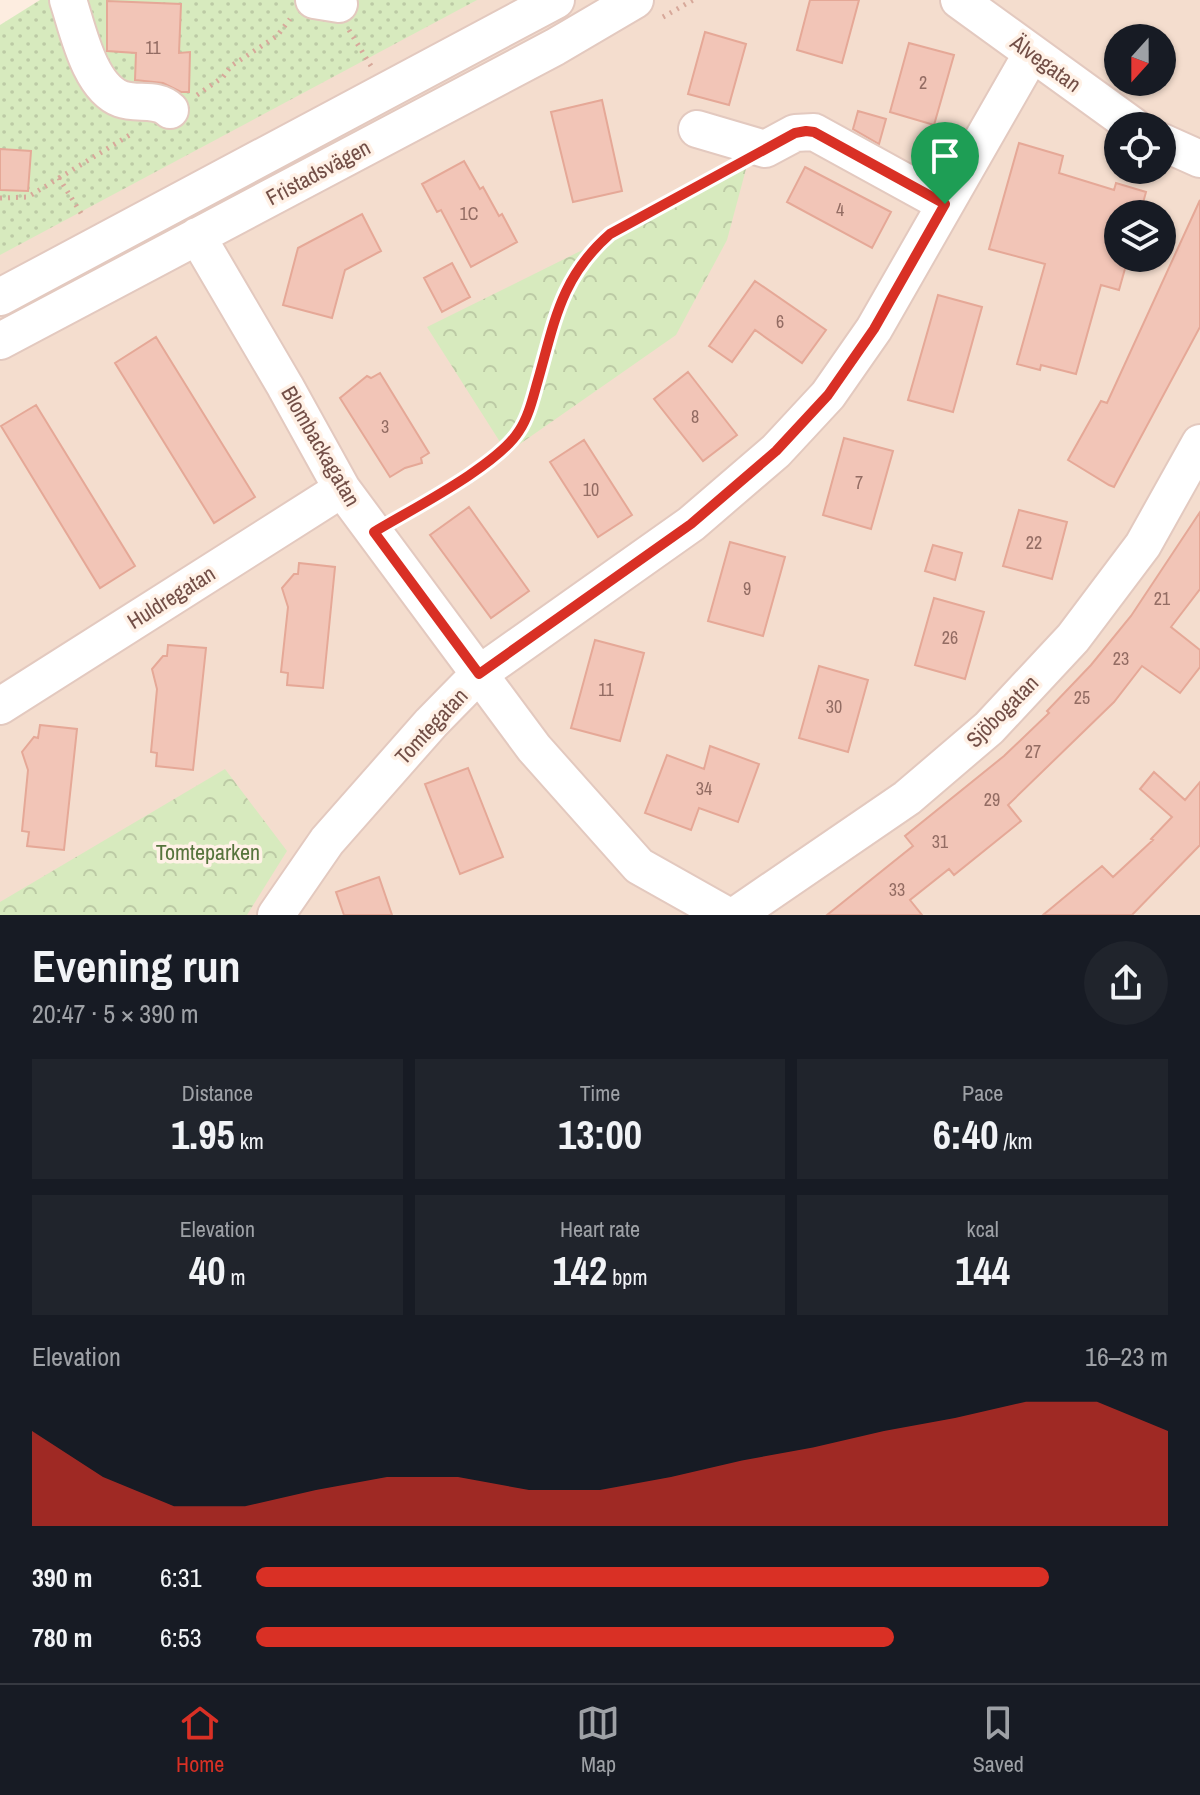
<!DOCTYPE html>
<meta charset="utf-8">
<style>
:root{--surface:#171b24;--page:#20242c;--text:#f1f3f6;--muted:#9ea1a6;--line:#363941;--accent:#d93025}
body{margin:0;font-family:"Archivo Narrow",sans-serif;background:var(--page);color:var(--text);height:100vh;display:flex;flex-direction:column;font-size:30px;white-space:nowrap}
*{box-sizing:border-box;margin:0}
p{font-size:26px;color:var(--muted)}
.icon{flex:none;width:44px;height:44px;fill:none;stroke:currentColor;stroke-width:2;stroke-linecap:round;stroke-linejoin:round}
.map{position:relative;height:915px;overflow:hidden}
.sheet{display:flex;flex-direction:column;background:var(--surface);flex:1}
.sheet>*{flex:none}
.needle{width:52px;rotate:201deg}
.controls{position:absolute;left:1104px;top:24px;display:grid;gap:16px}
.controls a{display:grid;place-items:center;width:72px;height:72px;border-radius:50%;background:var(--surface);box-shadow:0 2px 6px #0004;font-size:40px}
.pin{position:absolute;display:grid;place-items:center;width:68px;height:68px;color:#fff;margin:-82px -34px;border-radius:50% 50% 50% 0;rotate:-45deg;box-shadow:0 0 8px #0007}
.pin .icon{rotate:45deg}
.round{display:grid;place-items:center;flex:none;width:84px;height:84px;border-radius:42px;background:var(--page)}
.summary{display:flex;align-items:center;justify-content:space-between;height:136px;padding:0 32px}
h1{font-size:44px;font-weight:700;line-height:60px}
.metrics{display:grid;grid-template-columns:repeat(3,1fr);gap:12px;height:136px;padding:8px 32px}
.metrics div{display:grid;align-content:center;border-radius:0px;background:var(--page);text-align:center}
.metrics b{font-size:40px;font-weight:700}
.metrics small{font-size:22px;font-weight:400}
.metrics p{font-size:22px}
.chart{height:224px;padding:16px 32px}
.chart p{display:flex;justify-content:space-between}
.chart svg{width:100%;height:144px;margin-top:8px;fill:var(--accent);opacity:.7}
ul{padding:0 32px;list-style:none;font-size:26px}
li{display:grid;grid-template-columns:128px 96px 1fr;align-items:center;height:60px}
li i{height:20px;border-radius:10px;background:var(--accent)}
.tab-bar{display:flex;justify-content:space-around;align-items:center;height:112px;border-top:2px solid var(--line);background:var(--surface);font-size:22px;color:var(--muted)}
.tab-bar a{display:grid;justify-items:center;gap:4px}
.tab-bar .on{color:var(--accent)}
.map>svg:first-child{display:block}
</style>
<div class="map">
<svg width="1200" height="915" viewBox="0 0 1200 915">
<defs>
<pattern id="grass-dots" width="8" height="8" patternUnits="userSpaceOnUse" patternTransform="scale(2)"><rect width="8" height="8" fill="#d7eabe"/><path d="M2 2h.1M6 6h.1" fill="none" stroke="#bccaa5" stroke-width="1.8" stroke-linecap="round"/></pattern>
<pattern id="forest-crowns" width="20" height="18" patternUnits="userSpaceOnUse" patternTransform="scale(2)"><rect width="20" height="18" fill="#d7eabe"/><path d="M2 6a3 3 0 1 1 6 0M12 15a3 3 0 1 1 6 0" fill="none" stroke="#bccaa5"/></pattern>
</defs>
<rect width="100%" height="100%" fill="#fdede0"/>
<path fill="#f4ddce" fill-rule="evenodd" d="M48 0H1200V915H0V30ZM1118 38H1162V82H1118ZM1118 126H1162V170H1118ZM1118 214H1162V258H1118Z"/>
<path fill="url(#grass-dots)" d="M40 0H477L0 255V25Z"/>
<path fill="url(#forest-crowns)" d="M746 169 727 240 676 335 507 453 427 327Z
M225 769 287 851 247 915H0V902Z"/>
<path fill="#f2c5b7" stroke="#e5a897" stroke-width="2" d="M810 0H859L842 63 797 50Z
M107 1 181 4 179 53 190 52 189 92H181L163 83 135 80 136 53 107 51Z
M705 32 746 44 729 105 688 94Z
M909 43 954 55 934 125 890 112Z
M602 100 622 191 573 202 551 112Z
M858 111 886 119 879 144 853 129Z
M1019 143 1063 156 1059 173 1114 190 1116 183 1146 192 1140 214H1118V258H1128L1119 290 1101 285 1076 374 1041 365 1040 370 1017 364 1045 264 989 249Z
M0 149 31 151 28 191 0 190Z
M464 161 480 189 483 187 499 216 502 214 517 242 471 267 441 210 437 212 422 184Z
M805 167 891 212 872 248 787 202Z
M1200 200V327L1114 487 1109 485 1068 460 1101 401 1107 403Z
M362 214 381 251 345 270 332 318 283 305 298 248Z
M452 263 470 297 442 312 424 278Z
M755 281 826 330 802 363 755 330 732 362 709 346Z
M938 295 982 307 953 412 908 400Z
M156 337 255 497 214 523 115 363Z
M688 372 737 435 703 461 654 399Z
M380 373 429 453 421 458 422 463 405 468 390 477 340 398 367 376 371 378Z
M36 405 135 566 100 588 1 426Z
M844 438 893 451 871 529 823 515Z
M584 440 632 515 598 537 550 462Z
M469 507 529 591 491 618 430 535Z
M1019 510 1067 522 1052 579 1003 566Z
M1200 512V589L1171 627 1200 650V667L1180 693 1142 666 1114 702 1008 805 1021 821 954 875 949 869 910 900 922 915H827L913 846 905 836 1004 756 1049 713 1047 711 1091 665 1131 616Z
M730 542 785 557 763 636 708 621Z
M933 545 962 553 955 580 925 571Z
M299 563 335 567 323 688 287 685 288 673 281 672 288 607 282 588 294 574H298Z
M934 598 984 612 965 679 915 665Z
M595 640 644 653 620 741 571 728Z
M168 645 206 648 193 770 156 766 157 753 151 752 157 689 152 669 163 656H167Z
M819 666 868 680 848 752 799 738Z
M40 725 77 729 64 850 27 846 29 832 22 831 28 770 22 752 34 737 38 738Z
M710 746 759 764 738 822 699 808 691 830 645 813 667 755 704 769Z
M468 768 503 857 460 874 425 784Z
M1154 772 1185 800 1200 782V845L1132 915H1043L1102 866 1113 877 1153 840 1151 839 1172 817 1140 789Z
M379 877 392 915H344L336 892Z"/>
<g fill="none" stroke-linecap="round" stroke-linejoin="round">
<g stroke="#e3c9bf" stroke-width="40">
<path id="minor" d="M68 0C78 30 89 87 121 99 137 105 157 97 170 110
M314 0 339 4
M959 0 1133 126
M697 129 765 149 795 133 814 132 945 204
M1162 142 1200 159
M197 236 285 386 342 489 534 748 639 866 726 915
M0 297 556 0
M0 341 555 47 635 0
M0 706 342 489
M276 915 327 841 431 723 479 674 691 524 776 451 828 395 874 329 1032 53
M736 915 907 798 989 728 1073 638 1143 545 1200 443"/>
</g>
<path stroke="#d7a89a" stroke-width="5" stroke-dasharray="2 6" stroke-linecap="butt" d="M663 17 693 0
M349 30 371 66
M197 95 223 77 231 66 277 36 290 19
M59 178 133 133
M0 198 28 197 59 178 84 218
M399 517C434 496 484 473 511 442 524 427 530 406 536 387 549 343 557 286 590 252 619 221 687 192 726 171"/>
<use href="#minor" stroke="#fff" stroke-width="36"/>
</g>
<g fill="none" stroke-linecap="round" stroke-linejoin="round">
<g stroke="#fff" stroke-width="16">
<path id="route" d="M806 131 814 132 945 204 874 329 828 395 776 451 691 524 479 674 374 532C412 509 497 466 519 431 529 416 533 397 538 380 555 320 561 277 610 234L795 133Z"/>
</g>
<use href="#route" stroke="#d93025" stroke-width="10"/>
</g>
<g text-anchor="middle" stroke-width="7" stroke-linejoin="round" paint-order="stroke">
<g font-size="18" fill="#936c63">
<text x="153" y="54">11</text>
<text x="923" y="89">2</text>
<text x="840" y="216">4</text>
<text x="469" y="220">1C</text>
<text x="780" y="328">6</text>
<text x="695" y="423">8</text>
<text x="385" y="433">3</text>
<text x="859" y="489">7</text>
<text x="591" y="496">10</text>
<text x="1034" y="549">22</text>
<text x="747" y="595">9</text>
<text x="1162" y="605">21</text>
<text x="950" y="644">26</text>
<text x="1121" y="665">23</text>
<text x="606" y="696">11</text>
<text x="1082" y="704">25</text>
<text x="834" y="713">30</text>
<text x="1033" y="758">27</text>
<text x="704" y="795">34</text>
<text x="992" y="806">29</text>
<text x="940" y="848">31</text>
<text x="897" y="896">33</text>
</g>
<g font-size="22" fill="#734f47" stroke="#fff1e6">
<text transform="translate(1046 63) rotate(36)" y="8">Älvegatan</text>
<text transform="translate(318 172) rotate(-28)" y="8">Fristadsvägen</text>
<text transform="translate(321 446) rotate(60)" y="8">Blombackagatan</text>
<text transform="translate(171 597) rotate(-32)" y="8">Huldregatan</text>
<text transform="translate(1002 711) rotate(-45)" y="8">Sjöbogatan</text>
<text transform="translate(431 726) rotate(-47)" y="8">Tomtegatan</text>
</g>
<g font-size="22" fill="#56743c" stroke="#fff1e6">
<text x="208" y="860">Tomteparken</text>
</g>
</g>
</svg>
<div class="controls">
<a><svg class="needle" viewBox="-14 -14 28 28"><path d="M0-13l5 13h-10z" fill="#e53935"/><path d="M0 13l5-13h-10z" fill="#9ea1a6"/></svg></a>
<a><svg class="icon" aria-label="locate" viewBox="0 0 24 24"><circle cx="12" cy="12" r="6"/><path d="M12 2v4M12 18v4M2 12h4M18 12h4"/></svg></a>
<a><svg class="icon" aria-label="layers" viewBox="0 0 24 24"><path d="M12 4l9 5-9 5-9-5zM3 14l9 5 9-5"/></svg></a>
</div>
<div class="pin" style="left:945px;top:204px;background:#1e9e55"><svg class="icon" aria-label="arrive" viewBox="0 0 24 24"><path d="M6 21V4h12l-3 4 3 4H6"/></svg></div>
</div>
<section class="sheet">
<div class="summary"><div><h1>Evening run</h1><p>20:47 · 5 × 390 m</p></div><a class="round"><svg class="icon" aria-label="share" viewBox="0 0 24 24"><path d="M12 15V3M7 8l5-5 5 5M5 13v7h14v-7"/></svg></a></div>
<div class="metrics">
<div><p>Distance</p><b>1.95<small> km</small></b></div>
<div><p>Time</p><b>13:00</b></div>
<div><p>Pace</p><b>6:40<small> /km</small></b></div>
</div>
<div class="metrics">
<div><p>Elevation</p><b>40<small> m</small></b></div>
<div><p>Heart rate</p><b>142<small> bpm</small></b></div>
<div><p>kcal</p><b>144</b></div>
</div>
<div class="chart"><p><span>Elevation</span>16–23 m</p>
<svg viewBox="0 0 160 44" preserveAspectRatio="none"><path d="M0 44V15L10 29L20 38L30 38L40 33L50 29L60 29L70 33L80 33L90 29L100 24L110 20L120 15L130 11L140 6L150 6L160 15V44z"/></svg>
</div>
<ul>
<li><b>390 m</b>6:31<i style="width:87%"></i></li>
<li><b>780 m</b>6:53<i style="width:70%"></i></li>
</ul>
</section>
<nav class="tab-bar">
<a class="on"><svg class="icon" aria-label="home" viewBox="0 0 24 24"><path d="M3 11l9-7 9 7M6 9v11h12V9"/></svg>Home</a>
<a><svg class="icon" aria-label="map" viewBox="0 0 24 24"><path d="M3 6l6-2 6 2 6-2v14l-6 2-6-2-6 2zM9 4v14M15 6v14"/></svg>Map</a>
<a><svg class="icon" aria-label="saved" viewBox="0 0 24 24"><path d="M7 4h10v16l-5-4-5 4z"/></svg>Saved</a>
</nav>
